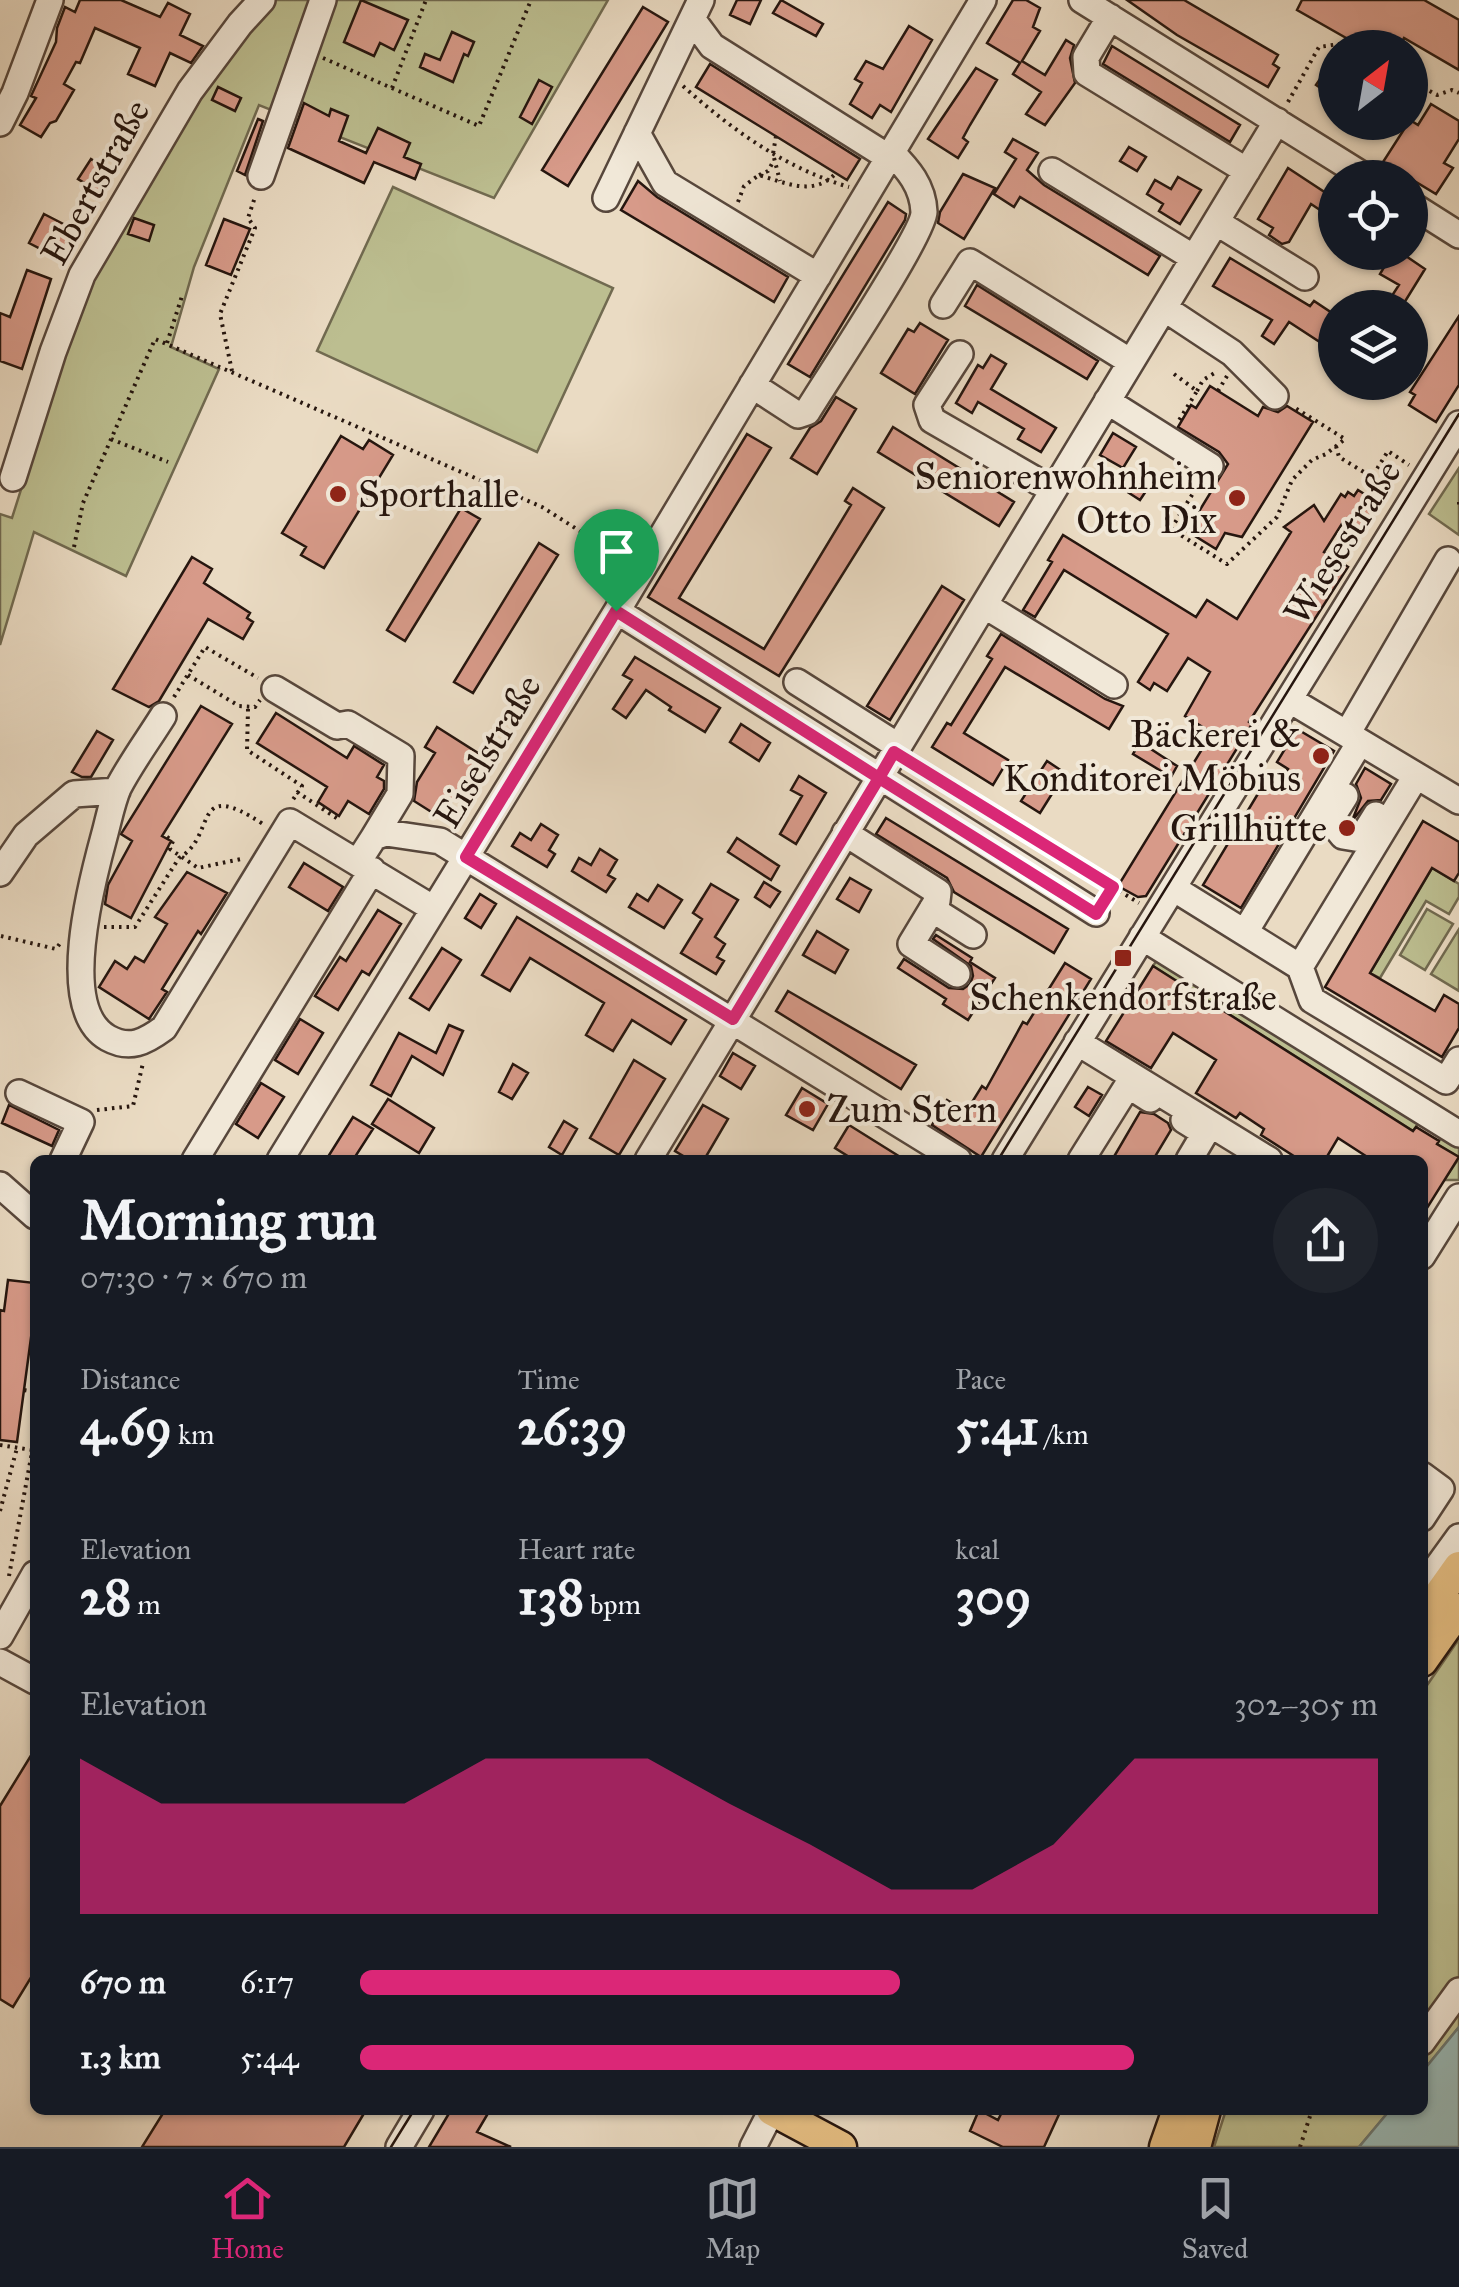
<!DOCTYPE html>
<meta charset="utf-8">
<style>
:root{--surface:#171b24;--page:#20242c;--text:#f1f3f6;--muted:#9ea1a6;--line:#363941;--accent:#db2777}
body{margin:0;font-family:"IM FELL Great Primer",serif;background:var(--page);color:var(--text);height:100vh;display:flex;flex-direction:column;font-size:38px;white-space:nowrap}
*{box-sizing:border-box;margin:0}
p{font-size:32px;color:var(--muted)}
.icon{flex:none;width:55px;height:55px;fill:none;stroke:currentColor;stroke-width:2;stroke-linecap:round;stroke-linejoin:round}
.map{position:relative;flex:1;overflow:hidden}
.panel{position:absolute;left:30px;top:1155px;width:1398px;height:960px;display:flex;flex-direction:column;background:var(--surface);border-radius:15px;box-shadow:0 2px 8px #0004}
.panel>*{flex:none}
.needle{width:65px;rotate:31deg}
.controls{position:absolute;left:1318px;top:30px;display:grid;gap:20px}
.controls a{display:grid;place-items:center;width:110px;height:110px;border-radius:50%;background:var(--surface);box-shadow:0 2px 8px #0004;font-size:50px}
.pin{position:absolute;display:grid;place-items:center;width:85px;height:85px;color:#fff;margin:-102px -42px;border-radius:50% 50% 50% 0;rotate:-45deg;box-shadow:0 0 10px #0007}
.pin .icon{rotate:45deg}
.round{display:grid;place-items:center;flex:none;width:105px;height:105px;border-radius:52px;background:var(--page)}
.overview{display:flex;align-items:center;justify-content:space-between;height:170px;padding:0 50px}
h1{font-size:55px;font-weight:700;line-height:75px}
.metrics{display:grid;grid-template-columns:repeat(3,1fr);gap:15px;height:170px;padding:10px 50px}
.metrics div{display:grid;align-content:center}
.metrics b{font-size:50px;font-weight:700}
.metrics small{font-size:28px;font-weight:400}
.metrics p{font-size:28px}
.chart{height:280px;padding:20px 50px}
.chart p{display:flex;justify-content:space-between}
.chart svg{width:100%;height:180px;margin-top:10px;fill:var(--accent);opacity:.7}
ul{padding:0 50px;list-style:none;font-size:32px}
li{display:grid;grid-template-columns:160px 120px 1fr;align-items:center;height:75px}
li i{height:25px;border-radius:12px;background:var(--accent)}
.tab-bar{display:flex;justify-content:space-around;align-items:center;height:140px;border-top:2px solid var(--line);background:var(--surface);font-size:28px;color:var(--muted)}
.tab-bar a{display:grid;justify-items:center;gap:5px}
.tab-bar .current{color:var(--accent)}
.map>svg:first-child{display:block}
</style>
<div class="map">
<svg width="1459" height="2147" viewBox="0 0 1459 2147">
<rect width="100%" height="100%" fill="#eadbc3"/>
<filter id="stains"><feTurbulence type="fractalNoise" baseFrequency=".002" numOctaves="4"/><feColorMatrix values="0 0 0 0 .2 0 0 0 0 .09 0 0 0 0 .02 0 0 0 .5 -.17"/></filter>
<radialGradient id="worn" r=".72"><stop offset=".6" stop-color="#630" stop-opacity="0"/><stop offset="1" stop-color="#630" stop-opacity=".3"/></radialGradient>
<path fill="#bcbe90" stroke="#716a50" stroke-width="2.5" d="M267 0H608L494 198 259 105 194 267 171 347 219 369 126 576 34 532 0 645V514L12 518 69 338 112 238 193 95Z
M393 187 613 288 537 452 317 351Z
M1459 468V535L1429 514Z
M1432 868 1459 884V897L1449 914 1426 901 1380 978 1370 973Z
M1427 909 1453 924 1425 970 1400 955Z
M1459 929V991L1431 974Z
M1160 955 1459 1142V1180H1444L1459 1158 1437 1144 1441 1137 1419 1123 1413 1131 1153 966Z
M1459 1639V2027L1423 2071V1691Z
M1226 2110H1390L1359 2147H1214Z"/>
<path fill="#98bab8" stroke="#6a7874" stroke-width="2.5" d="M1459 2027V2147H1359L1390 2110H1422L1423 2071Z"/>
<path fill="#d79a89" stroke="#26160f" stroke-width="2.5" d="M80 0H121L160 17 168 3 190 14 180 35 203 46 191 63 170 53 155 86 128 74 140 48 95 28 80 63 76 62 64 84 74 90 56 121 50 123 41 137 20 125 36 98 31 96 56 42 57 28 65 7 75 12Z
M361 0 408 20 394 50 380 43 374 56 344 42Z
M737 0H761L750 24 730 15Z
M781 0 823 24 816 36 773 13Z
M1013 0H1026L1040 8 1033 27 1040 31 1022 61 1045 75 1066 40 1074 45 1070 58 1075 83 1045 125 1026 114 1041 92 1013 74 1020 63 987 43Z
M1127 0H1184L1278 55 1273 64 1279 68 1268 87 1177 35Z
M1302 0H1424L1459 20V70L1404 38 1399 48H1374L1357 38 1355 43 1297 10Z
M643 7 668 22 568 186 542 170Z
M909 26 932 40 891 112 880 105 872 118 850 104 862 83 855 79 866 61 883 69Z
M452 32 474 42 468 56 464 54 453 82 420 67 425 54 440 60Z
M1112 46 1240 125 1230 142 1103 64Z
M1335 57V98L1316 85Z
M710 64 860 159 847 180 696 87Z
M976 68 997 80 970 125 963 138 968 142 958 158 928 139Z
M539 80 552 87 532 124 520 117Z
M218 87 241 98 235 111 212 100Z
M304 103 329 116 331 109 348 116 339 141 366 153 378 128 410 143 404 157 421 164 415 179 374 162 364 183 288 148Z
M1431 104 1459 121V139L1444 163 1453 168 1436 194 1383 162 1410 120 1418 125Z
M258 119 263 121 245 175 237 171Z
M1013 139 1038 153 1027 170 1044 185 1160 256 1148 275 1020 197 1014 207 994 194 1016 159 1005 152Z
M1129 147 1146 157 1137 171 1120 161Z
M91 159 114 173 96 199 83 189 86 184 78 179Z
M1288 168 1335 199V220L1311 204 1289 242 1282 244 1269 235 1273 228 1258 219Z
M963 174 995 188 964 239 938 223 940 212Z
M1178 177 1201 190 1180 224 1159 211 1163 204 1147 194 1155 180 1171 189Z
M638 181 657 197 788 277 774 302 621 210Z
M888 202 906 214 905 220 810 377 788 364Z
M44 214 75 230 60 259 29 243Z
M134 218 154 225 149 241 128 234Z
M224 219 250 229 231 275 206 265Z
M1393 252H1400L1425 269 1401 308H1384L1399 285 1380 274Z
M1230 258 1310 306 1314 301 1335 315V352L1289 322 1274 344 1262 336 1272 320 1213 286Z
M27 270 51 279 22 369 0 361V313L10 317Z
M977 285 1098 361 1087 379 965 306Z
M1459 316V385L1436 422 1409 405 1415 395 1410 392Z
M920 323 948 340 915 394 881 373 908 329 914 332Z
M991 355 1006 364 991 389 1056 428 1041 452 1018 439 1024 429 978 402 972 413 956 403 978 365 983 368Z
M1210 386 1258 416 1263 407 1278 412 1287 406 1313 422 1242 537 1225 533 1216 549 1187 531 1228 464 1219 452 1178 427 1191 405 1196 408Z
M836 397 856 409 817 474 791 458 810 428 821 421Z
M893 427 1014 502 999 526 878 452Z
M1113 433 1136 447 1123 468 1100 455Z
M747 434 771 448 679 598 764 649 851 505 845 501 853 488 884 508 779 676 648 597Z
M341 436 363 449 369 440 393 455 324 568 301 555 306 547 282 533Z
M1125 469 1150 485 1140 500 1115 484Z
M1358 490 1380 504 1365 530 1345 519 1324 552 1348 567 1249 722 1252 724 1146 896 1138 897 1118 886 1212 733 1185 716 1210 672 1188 658 1167 691 1154 683 1150 690 1138 682 1168 634 1064 570 1035 617 1023 610 1052 562 1048 560 1063 535 1196 617 1207 600 1237 619 1291 532 1284 527 1314 505 1324 521 1341 494 1345 497 1348 492 1354 496Z
M461 508 480 519 405 641 387 630Z
M539 543 558 555 473 693 454 682Z
M192 557 212 569 204 583 250 613 247 618 253 622 243 639 208 619 159 701 149 707 113 689Z
M942 586 964 600 890 720 867 706Z
M1001 634 1105 699 1123 706 1109 729 1005 667 964 733 1008 760 993 785 932 747 947 723 951 725 992 659 987 656Z
M635 657 720 708 705 732 669 710 671 707 646 690 626 718 613 709 632 680 623 675Z
M201 706 232 724 162 836 171 841 131 918 105 904 108 885 132 841 121 834Z
M276 713 347 758 354 746 384 765 377 777 384 781V789L369 814 348 801 339 816 318 802 327 787 257 743Z
M741 724 770 743 759 761 730 742Z
M437 727 481 755 441 818 414 801 417 782 435 753 425 747Z
M1297 729 1334 751 1241 908 1203 885 1262 787 1273 793 1288 769 1277 762Z
M97 731 113 740 91 777H82L72 772Z
M1140 742 1177 766 1171 777 1133 754Z
M1047 761 1065 773 1040 813 1021 801Z
M1365 768 1391 784 1381 800 1368 801 1352 821 1361 798 1356 784Z
M799 776 826 793 796 844 780 834 802 796 791 790Z
M886 818 1068 929 1054 953 954 892 947 878 876 834Z
M1423 821 1459 842V873L1454 881 1432 868 1370 973 1435 1011 1444 995 1459 1004V1028L1442 1057 1325 987Z
M541 824 558 835 549 850 555 854 547 867 512 846 520 833 531 840Z
M737 838 779 866 771 880 728 852Z
M600 849 617 860 608 875 615 879 606 892 572 871 579 858 591 865Z
M304 863 343 887 328 911 289 887Z
M187 872 227 893 201 934 198 931 162 989 167 992 149 1019 99 987 115 961 127 969 135 957 144 962 167 924 155 917Z
M850 878 871 890 859 912 837 899Z
M764 882 780 892 770 907 755 897Z
M711 884 738 900 715 937 725 944 717 957 724 961 716 974 681 953 702 919 693 913Z
M658 885 682 900 664 928 629 907 637 894 648 901Z
M480 894 496 904 481 928 465 918Z
M378 910 401 924 369 975 362 971 338 1010 315 996 340 957 346 961Z
M517 917 686 1020 671 1044 632 1020 613 1051 586 1035 604 1003 530 958 510 991 482 975Z
M817 931 848 950 835 973 803 955Z
M936 935 972 958 970 962 995 978 968 1020 943 1004 946 999 898 968 904 959 949 988 963 989 970 984 973 976 971 966 933 939Z
M442 948 461 960 429 1010 410 998Z
M1065 963 1091 979 981 1157 932 1125 947 1100 966 1112 982 1086 986 1089 1023 1022 1027 1024Z
M1153 966 1413 1131 1416 1127 1439 1141 1437 1144 1459 1157 1422 1216V1160H1372L1338 1138 1325 1160H1300L1261 1135 1264 1129 1240 1113 1236 1118 1196 1093 1216 1060 1173 1033 1151 1068 1106 1041Z
M788 991 916 1065 901 1089 776 1011Z
M300 1019 323 1033 298 1074 275 1060Z
M449 1025 463 1031 443 1075 412 1056 391 1096 371 1085 399 1033 436 1053Z
M733 1053 755 1066 741 1089 720 1076Z
M634 1060 665 1079 619 1155 590 1138Z
M513 1064 528 1073 512 1099 499 1092Z
M261 1083 284 1097 258 1138 236 1124Z
M1088 1087 1102 1095 1089 1116 1075 1107Z
M802 1088 828 1104 813 1130 786 1115Z
M388 1099 434 1128 419 1153 372 1124Z
M9 1105 59 1130 52 1146 2 1123Z
M703 1105 728 1119 704 1160H690L675 1151Z
M1140 1112 1154 1114 1168 1123 1171 1130 1153 1160H1112Z
M353 1117 373 1129 353 1160H326Z
M564 1121 577 1129 562 1155 549 1147Z
M849 1125 905 1160H854L835 1148Z
M8 1280 35 1283V1308L17 1442 0 1440V1310L4 1311Z
M35 1749V1971L13 2007 0 1999V1806Z
M165 2110H366L344 2147H142Z
M451 2110H490L477 2132 511 2147H429Z
M979 2110 998 2120 1003 2110H1061L1044 2147H1003L970 2131Z"/>
<g fill="none" stroke-linecap="round" stroke-linejoin="round">
<g stroke="#57473c" stroke-width="30">
<path id="minor" d="M1082 0 1367 178
M1110 17 1086 57 1087 73 1247 171
M692 19 712 46 888 157
M0 123 15 93 50 0
M637 133 665 183 818 276
M1052 171 1194 258
M261 176 323 0
M606 198 701 0
M1410 204 1459 235
M1216 222 1305 277
M943 305 970 262 1131 362
M1164 308 1232 353 1275 396
M960 354 927 405 932 420 1053 490
M752 385 798 415 807 412C825 382 924 234 924 212 923 186 908 169 891 152
M1107 401 1210 466
M13 478 53 352 82 275 190 91 240 24 262 0
M984 605 1114 685
M617 611 1096 913
M797 682 898 746
M275 689 337 726 348 724 401 756 400 794 374 837
M1290 700 1459 801
M163 716C148 740 131 763 118 788 112 802 109 818 105 833 93 877 56 1009 108 1038 130 1050 145 1042 164 1028L290 822 434 909
M1347 734 1448 560
M1345 796 1330 820 1343 836 1361 839 1376 815
M845 833 938 892 937 901 911 944 957 974
M358 862 374 837 386 833 440 841 958 1160
M0 873 26 835 74 794 117 791
M1173 888 1300 967 1416 776
M932 909 973 935
M1245 932 1360 742
M1142 937 1459 1134
M1300 967 1312 1000 1446 1081 1459 1060
M1077 1042 1269 1160
M19 1093 81 1122 63 1160
M1184 1120 1205 1133 1189 1160
M195 1160 372 870
M280 1160 617 611 983 0
M648 1160 1277 121
M1005 1160 1459 424
M1081 1160 1128 1085 1150 1099
M0 1185 35 1216
M1422 1256 1459 1197
M1422 1475 1441 1489 1422 1518
M1422 1588 1459 1537
M0 1636 35 1574
M0 1662 35 1681
M1422 2042 1459 1991
M399 2147 421 2110
M753 2147 772 2110"/>
</g>
<g stroke="#26160f" stroke-width="35">
<path id="major" d="M1422 1619 1459 1567
M1422 1661 1459 1609
M772 2110 841 2147
M1165 2147 1178 2110
M1195 2147 1205 2110"/>
</g>
<path stroke="#26160f" stroke-width="4" stroke-dasharray="2.5 5" stroke-linecap="butt" d="M323 58 479 126 531 0
M1410 80 1437 95 1452 90 1459 93
M683 86C732 130 785 168 849 187
M392 88 426 0
M1288 102 1319 47 1346 43 1348 39
M776 136 773 154 780 181
M759 175 768 171 773 162
M738 202 744 186 759 175C786 183 814 197 836 173
M167 343 182 296
M232 371 220 314 255 228 248 218 255 197
M1174 374 1197 391 1178 422
M1197 391 1203 380 1218 371
M1218 391 1227 376
M111 439 168 462
M1336 446 1339 457 1372 477 1388 451 1409 465
M1200 482 1171 529 1227 564 1277 517 1292 480 1312 460 1326 454 1345 439 1292 406
M1459 502V507
M74 547 83 503 155 339 542 507 624 559
M188 675 239 706 255 707 260 700
M174 697 205 647 258 678
M248 709 247 750 302 786 292 801
M914 764 1113 887 1107 897
M297 792 338 819
M167 837 173 841 170 849 198 868 241 859
M1113 887 1139 903
M104 927H135L179 858C218 836 190 776 263 824
M1 936 56 949 61 942
M97 1110 133 1106 143 1063
M24 1390 35 1392
M0 1445 32 1450
M0 1511 17 1448
M9 1576 35 1436
M1300 2147 1312 2110"/>
<use href="#minor" stroke="#f1e8d8" stroke-width="25"/>
<use href="#major" stroke="#e5be82" stroke-width="30"/>
<path stroke="#26160f" stroke-width="2.5" d="M998 1160 1459 414
M391 2147 414 2110"/>
</g>
<g fill="none" stroke-linecap="round" stroke-linejoin="round">
<g stroke="#fff" stroke-width="20">
<path id="route" d="M616 611 879 778 894 752 1113 887 1096 914 879 778 733 1019 466 857 616 611"/>
</g>
<use href="#route" stroke="#db2777" stroke-width="12"/>
</g>
<g fill="#8f2418" stroke="#f1e8d8" stroke-width="4">
<circle cx="338" cy="494" r="10"/>
<circle cx="1237" cy="498" r="10"/>
<circle cx="1321" cy="756" r="10"/>
<circle cx="1347" cy="828" r="10"/>
<rect x="1113" y="948" width="20" height="20" rx="5"/>
<circle cx="807" cy="1109" r="10"/>
</g>
<g text-anchor="middle" stroke-width="8" stroke-linejoin="round" paint-order="stroke">
<g font-size="38" fill="#26160f" stroke="#f1e8d8">
<text transform="translate(95 182) rotate(-61)" y="13">Ebertstraße</text>
<text transform="translate(1342 542) rotate(-58)" y="13">Wiesestraße</text>
<text transform="translate(487 751) rotate(-59)" y="13">Eiselstraße</text>
</g>
<g font-size="38" fill="#26160f" stroke="#f1e8d8" text-anchor="end">
<text x="1217" y="489">Seniorenwohnheim<tspan x="1217" dy="44">Otto Dix</tspan></text>
<text x="358" y="507" text-anchor="start">Sporthalle</text>
<text x="1301" y="747">Bäckerei &amp;<tspan x="1301" dy="44">Konditorei Möbius</tspan></text>
<text x="1327" y="841">Grillhütte</text>
<text x="1123" y="1010" text-anchor="middle">Schenkendorfstraße</text>
<text x="827" y="1122" text-anchor="start">Zum Stern</text>
</g>
</g>
<rect width="100%" height="100%" filter="url(#stains)"/>
<rect width="100%" height="100%" fill="url(#worn)"/>
</svg>
<div class="controls">
<a><svg class="needle" viewBox="-14 -14 28 28"><path d="M0-13l5 13h-10z" fill="#e53935"/><path d="M0 13l5-13h-10z" fill="#9ea1a6"/></svg></a>
<a><svg class="icon" aria-label="locate" viewBox="0 0 24 24"><circle cx="12" cy="12" r="6"/><path d="M12 2v4M12 18v4M2 12h4M18 12h4"/></svg></a>
<a><svg class="icon" aria-label="layers" viewBox="0 0 24 24"><path d="M12 4l9 5-9 5-9-5zM3 14l9 5 9-5"/></svg></a>
</div>
<div class="pin" style="left:616px;top:611px;background:#1e9e55"><svg class="icon" aria-label="arrive" viewBox="0 0 24 24"><path d="M6 21V4h12l-3 4 3 4H6"/></svg></div>
<section class="panel">
<div class="overview"><div><h1>Morning run</h1><p>07:30 · 7 × 670 m</p></div><a class="round"><svg class="icon" aria-label="share" viewBox="0 0 24 24"><path d="M12 15V3M7 8l5-5 5 5M5 13v7h14v-7"/></svg></a></div>
<div class="metrics">
<div><p>Distance</p><b>4.69<small> km</small></b></div>
<div><p>Time</p><b>26:39</b></div>
<div><p>Pace</p><b>5:41<small> /km</small></b></div>
</div>
<div class="metrics">
<div><p>Elevation</p><b>28<small> m</small></b></div>
<div><p>Heart rate</p><b>138<small> bpm</small></b></div>
<div><p>kcal</p><b>309</b></div>
</div>
<div class="chart"><p><span>Elevation</span>302–305 m</p>
<svg viewBox="0 0 160 44" preserveAspectRatio="none"><path d="M0 44V6L10 17L20 17L30 17L40 17L50 6L60 6L70 6L80 17L90 27L100 38L110 38L120 27L130 6L140 6L150 6L160 6V44z"/></svg>
</div>
<ul>
<li><b>670 m</b>6:17<i style="width:53%"></i></li>
<li><b>1.3 km</b>5:44<i style="width:76%"></i></li>
</ul>
</section>
</div>
<nav class="tab-bar">
<a class="current"><svg class="icon" aria-label="home" viewBox="0 0 24 24"><path d="M3 11l9-7 9 7M6 9v11h12V9"/></svg>Home</a>
<a><svg class="icon" aria-label="map" viewBox="0 0 24 24"><path d="M3 6l6-2 6 2 6-2v14l-6 2-6-2-6 2zM9 4v14M15 6v14"/></svg>Map</a>
<a><svg class="icon" aria-label="saved" viewBox="0 0 24 24"><path d="M7 4h10v16l-5-4-5 4z"/></svg>Saved</a>
</nav>
